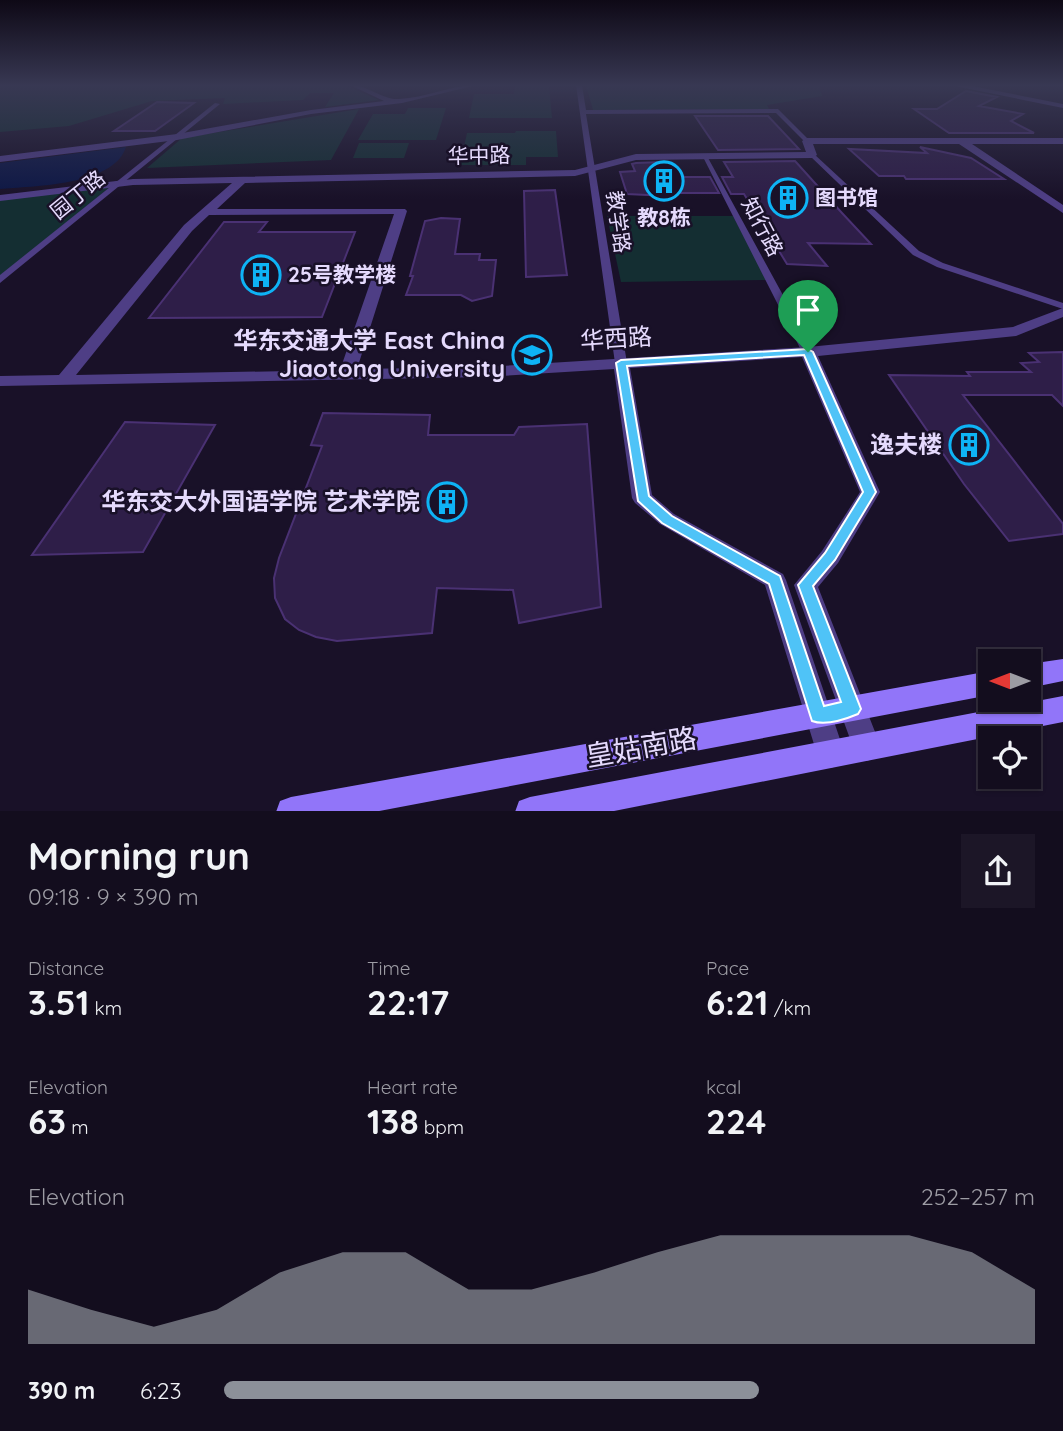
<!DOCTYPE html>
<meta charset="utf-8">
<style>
:root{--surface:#130d1e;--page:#1c1627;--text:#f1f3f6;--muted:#9d9ca4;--line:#322d3c;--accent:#8c9099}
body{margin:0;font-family:Quicksand,"Noto Sans SC",sans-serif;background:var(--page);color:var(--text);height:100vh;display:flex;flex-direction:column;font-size:26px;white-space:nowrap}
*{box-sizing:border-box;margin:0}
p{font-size:23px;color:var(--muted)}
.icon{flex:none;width:38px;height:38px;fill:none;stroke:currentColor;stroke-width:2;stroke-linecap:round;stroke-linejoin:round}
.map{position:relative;height:811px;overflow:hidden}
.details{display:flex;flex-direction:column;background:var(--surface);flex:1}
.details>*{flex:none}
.needle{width:46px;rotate:270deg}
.controls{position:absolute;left:978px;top:649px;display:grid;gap:14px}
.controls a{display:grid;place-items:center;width:63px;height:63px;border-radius:0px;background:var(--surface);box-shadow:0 2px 5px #0004,0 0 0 2px var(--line);font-size:35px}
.pin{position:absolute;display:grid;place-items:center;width:60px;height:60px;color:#fff;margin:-72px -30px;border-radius:50% 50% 50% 0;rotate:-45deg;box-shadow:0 0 7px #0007}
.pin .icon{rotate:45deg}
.round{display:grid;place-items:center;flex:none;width:74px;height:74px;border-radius:0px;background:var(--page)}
.head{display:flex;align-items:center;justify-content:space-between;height:119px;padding:0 28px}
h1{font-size:38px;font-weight:800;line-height:52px}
.metrics{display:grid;grid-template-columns:repeat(3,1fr);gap:10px;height:119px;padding:7px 28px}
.metrics div{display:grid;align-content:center}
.metrics b{font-size:35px;font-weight:800}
.metrics small{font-size:19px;font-weight:400}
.metrics p{font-size:19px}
.chart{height:196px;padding:14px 28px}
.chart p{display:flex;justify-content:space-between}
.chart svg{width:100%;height:126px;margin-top:7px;fill:var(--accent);opacity:.7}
ul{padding:0 28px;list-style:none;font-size:23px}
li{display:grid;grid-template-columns:112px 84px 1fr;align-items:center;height:52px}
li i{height:18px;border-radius:9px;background:var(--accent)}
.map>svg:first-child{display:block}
</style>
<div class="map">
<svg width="1063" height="812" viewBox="0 0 1063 812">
<rect width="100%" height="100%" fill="#191128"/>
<path fill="#142e32" d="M0 85H345L379 100 325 107 334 93H310L303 100 223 104 225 98 152 101 69 126 0 132Z
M586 85H819L822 96 767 105 769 109 593 110Z
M515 86H549L552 118H469L474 94H514Z
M408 108H446L436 140H358L373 114H405Z
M359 109 331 160 147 168 182 138Z
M516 131H556L558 157H526V165H460L467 133H515Z
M359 143H409L404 158H353Z
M110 187 0 277V200Z
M607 216H733L767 280 621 282Z"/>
<path fill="#0d1745" d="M126 147C114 186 32 186 0 189V163Z"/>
<path fill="#2e1e48" stroke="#4a3173" stroke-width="2" d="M966 91 997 97 979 106 1023 114 1011 121 1034 133H949L914 109H937Z
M157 102 194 103 155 131H114Z
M695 116H768L799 149 718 150Z
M920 147 971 158 1004 179H906L904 176H879L849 149 927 153Z
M795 161 842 213 871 244 808 243 827 266 787 264 744 194H731L722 177H733L724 162Z
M662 162 667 171H680L684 177H710L719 193H680L668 196 627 194 620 172 635 171 632 164 636 163Z
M555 190 567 275 526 277 524 191Z
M441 218 460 219 455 254H480L479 260H496L492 296 472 301 461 295H406L413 276H410L425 221Z
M224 222H267L259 232H355L322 317 149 318Z
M1063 352V406L1052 395H963L1063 524V534L1009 541 964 484 889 375 970 376 967 372H1031L1021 363 1039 362 1029 353Z
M323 413 430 415 428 435H514L519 427 587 424 601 607 519 623 513 590 437 588 432 633 337 641 316 637 299 630 285 619 275 598 274 578 279 558 322 446 311 445Z
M125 422 215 425 143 552 32 555Z"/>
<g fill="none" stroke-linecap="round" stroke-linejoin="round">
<path fill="#4e3e85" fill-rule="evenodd" d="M576 85H582L586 110 778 109 810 141 805 142 776 113 586 114 627 363 621 366 615 363Z
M215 103 220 104 0 283V275Z
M810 154H814L919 251 943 263 1063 303V309L937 267 913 255 810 156Z
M702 155 707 156 814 352 812 354H804L802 352Z"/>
<path fill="#4e3e85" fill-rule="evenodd" d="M350 85C368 85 382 100 399 99 425 98 450 85 477 85L402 103 311 114 177 140 0 162V156L177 134 311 110 384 101Z
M950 85H967L1063 104V108Z
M807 138H1063V144H972L1063 205V213L959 144H813L817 155 812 158 636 160 575 176 245 183 217 209H405L407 211 357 369 484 367 808 347 1013 327 1063 308V317L1016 336 818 356 880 492 838 563 818 587 881 747 877 757 867 761 857 757 853 747 794 585 822 551 860 492 802 357 630 368 652 495 674 514 783 574 786 580 845 754 841 764 831 768 821 764 817 754 765 585 660 524 635 503 632 498 614 369 484 377 0 386V376L59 375 184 225 232 183 133 185 0 201V195L133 179 575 170 636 154 806 152 802 141ZM394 214 340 370 76 375 192 231 209 215Z"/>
<path fill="#9175f9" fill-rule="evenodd" d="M1063 659V681L1029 688V664Z
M990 671V695L374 812H276L280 801 291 797Z
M1063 696V722L609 812H515L519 801 530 797Z"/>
</g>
<linearGradient id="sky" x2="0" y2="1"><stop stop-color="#0e0916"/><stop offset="0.43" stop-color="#383853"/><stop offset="1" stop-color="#383853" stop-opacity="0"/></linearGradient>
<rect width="1063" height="199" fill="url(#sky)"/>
<path fill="#4fc3f7" stroke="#fff" stroke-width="2" fill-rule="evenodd" d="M808 349 813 352 876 492 835 560 813 586 861 709 858 714C846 719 825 726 812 721L810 715 769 584 662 523 638 501 616 363 621 360ZM804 355 863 492 825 553 798 585 841 702 824 706 780 576 672 516 649 496 627 366Z"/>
<defs>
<g id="building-ring" transform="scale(2.0125)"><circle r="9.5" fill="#191128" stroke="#0eb3f5" stroke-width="1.5"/><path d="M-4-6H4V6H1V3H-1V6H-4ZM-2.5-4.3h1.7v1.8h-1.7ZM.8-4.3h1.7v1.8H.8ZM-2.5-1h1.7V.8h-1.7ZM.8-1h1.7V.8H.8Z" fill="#0eb3f5"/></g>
<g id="university-ring" transform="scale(2.0125)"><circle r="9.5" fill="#191128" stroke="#0eb3f5" stroke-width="1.5"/><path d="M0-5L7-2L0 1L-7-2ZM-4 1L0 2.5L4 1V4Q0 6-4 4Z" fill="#0eb3f5"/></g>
</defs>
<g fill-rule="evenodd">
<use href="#building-ring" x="664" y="181"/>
<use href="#building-ring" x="788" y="198"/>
<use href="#building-ring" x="261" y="275"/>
<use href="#university-ring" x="532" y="355"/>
<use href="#building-ring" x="969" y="445"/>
<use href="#building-ring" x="447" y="502"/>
</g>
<g text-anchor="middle" stroke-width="5" stroke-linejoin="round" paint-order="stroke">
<g font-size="21" fill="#e5dafd" stroke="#191128">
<text transform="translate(479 156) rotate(-1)" y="7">华中路</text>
<text transform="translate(78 195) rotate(-39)" y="7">园丁路</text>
<text transform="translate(618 222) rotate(82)" y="7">教学路</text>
<text transform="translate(762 227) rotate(62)" y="7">知行路</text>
</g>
<g font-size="21" font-weight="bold" fill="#e5dafd" stroke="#191128" text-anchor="start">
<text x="815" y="205">图书馆</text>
<text x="664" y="225" text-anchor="middle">教8栋</text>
<text x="288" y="282">25号教学楼</text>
</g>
<g font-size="24" fill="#e5dafd" stroke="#191128">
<text transform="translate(616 339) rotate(-4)" y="8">华西路</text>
</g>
<g font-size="24" font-weight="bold" fill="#e5dafd" stroke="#191128" text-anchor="end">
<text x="505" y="349">华东交通大学 East China<tspan x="505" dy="28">Jiaotong University</tspan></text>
<text x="942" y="453">逸夫楼</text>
<text x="420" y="510">华东交大外国语学院 艺术学院</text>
</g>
<g font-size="28" fill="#e5dafd" stroke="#191128">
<text transform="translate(641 747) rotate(-10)" y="10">皇姑南路</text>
</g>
</g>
</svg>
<div class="controls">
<a><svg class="needle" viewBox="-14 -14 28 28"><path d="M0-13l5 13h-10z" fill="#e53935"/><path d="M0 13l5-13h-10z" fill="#9d9ca4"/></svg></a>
<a><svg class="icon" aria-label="locate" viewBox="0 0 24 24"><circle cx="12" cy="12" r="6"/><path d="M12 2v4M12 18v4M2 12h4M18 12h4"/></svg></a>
</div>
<div class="pin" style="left:808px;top:352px;background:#1e9e55"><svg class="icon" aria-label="arrive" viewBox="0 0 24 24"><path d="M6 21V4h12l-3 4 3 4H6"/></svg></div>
</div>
<section class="details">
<div class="head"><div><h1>Morning run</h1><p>09:18 · 9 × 390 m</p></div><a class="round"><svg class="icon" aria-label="share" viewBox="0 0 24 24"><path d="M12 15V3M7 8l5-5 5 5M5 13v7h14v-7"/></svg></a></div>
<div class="metrics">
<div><p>Distance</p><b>3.51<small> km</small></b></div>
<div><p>Time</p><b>22:17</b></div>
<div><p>Pace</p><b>6:21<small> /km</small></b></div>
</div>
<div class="metrics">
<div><p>Elevation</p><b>63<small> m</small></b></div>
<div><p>Heart rate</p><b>138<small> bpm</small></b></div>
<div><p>kcal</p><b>224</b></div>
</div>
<div class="chart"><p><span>Elevation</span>252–257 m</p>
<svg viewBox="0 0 160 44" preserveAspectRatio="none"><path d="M0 44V25L10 32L20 38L30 32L40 19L50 12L60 12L70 25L80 25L90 19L100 12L110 6L120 6L130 6L140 6L150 12L160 25V44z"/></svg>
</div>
<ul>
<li><b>390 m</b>6:23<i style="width:66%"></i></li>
</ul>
</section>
